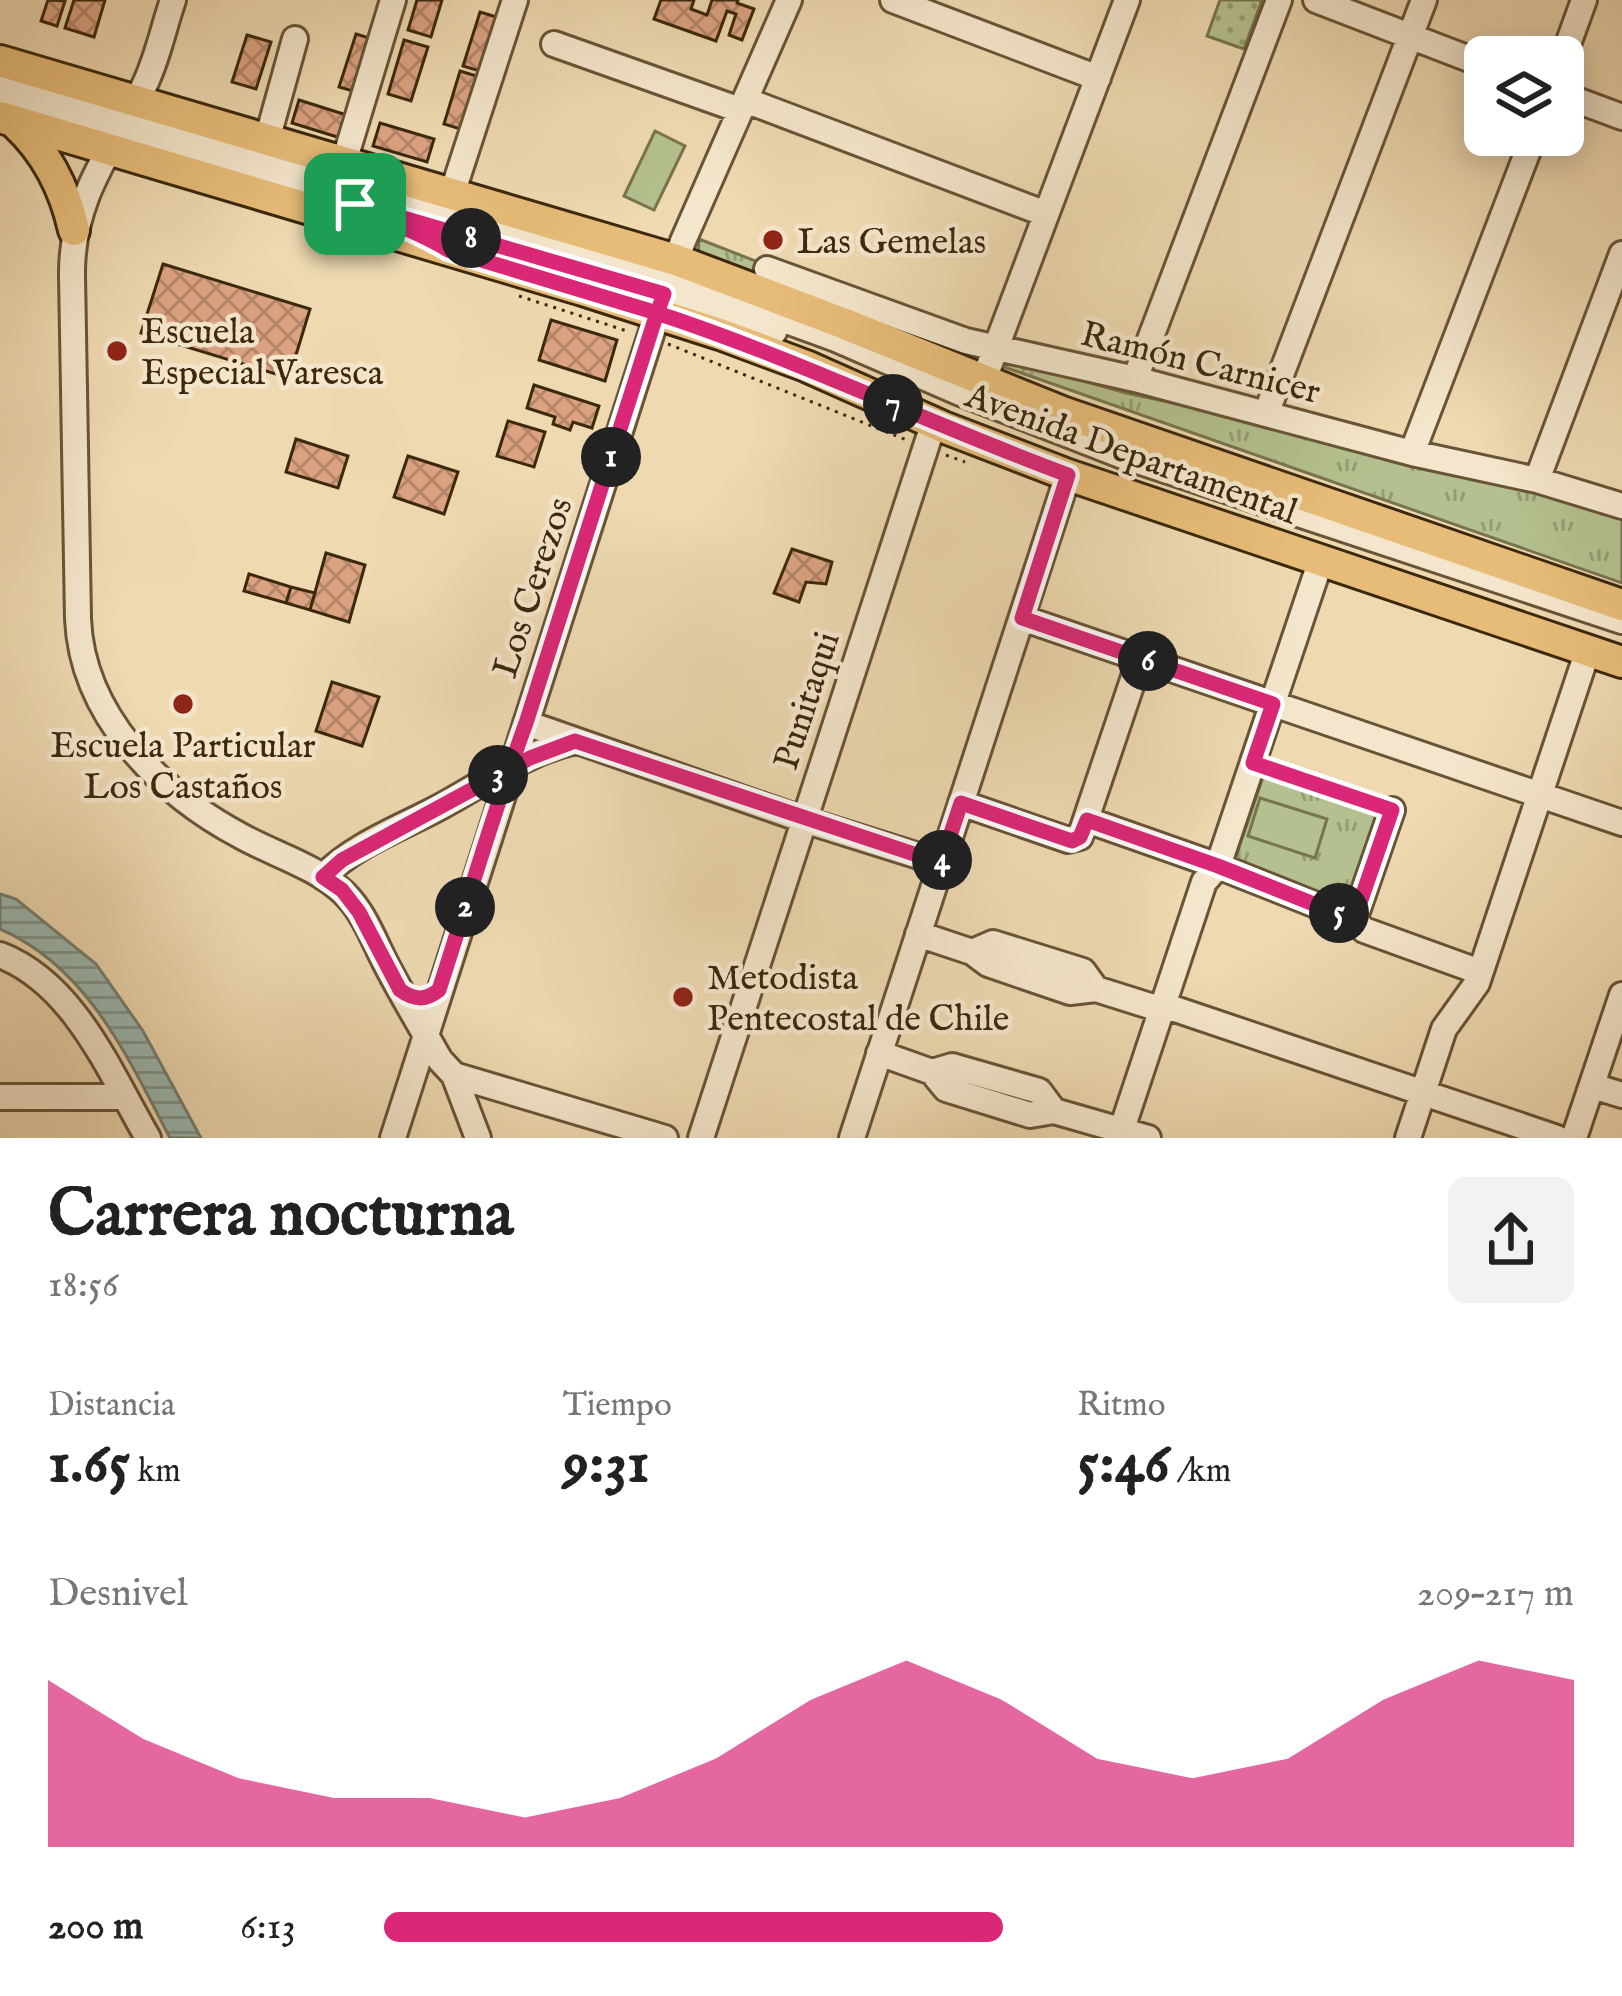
<!DOCTYPE html>
<html lang="es">
<meta charset="utf-8">
<style>
:root{--surface:#fff;--page:#f2f2f2;--text:#222;--muted:#767676;--accent:#db2777}
body{margin:0;font-family:"IM FELL English",serif;background:var(--page);color:var(--text);height:100vh;display:flex;flex-direction:column;font-size:45px;white-space:nowrap}
*{box-sizing:border-box;margin:0}
p{font-size:39px;color:var(--muted)}
.icon{flex:none;width:66px;height:66px;fill:none;stroke:currentColor;stroke-width:2;stroke-linecap:round;stroke-linejoin:round}
.map{position:relative;height:1138px;overflow:hidden}
.details{display:flex;flex-direction:column;background:var(--surface);flex:1}
.details>*{flex:none}
.buttons{position:absolute;left:1464px;top:36px;display:grid;gap:24px}
.buttons a{display:grid;place-items:center;width:120px;height:120px;border-radius:18px;background:var(--surface);box-shadow:0 6px 30px #0003;font-size:60px}
.pin{position:absolute;display:grid;place-items:center;width:102px;height:102px;color:#fff;margin:-51px;border-radius:24px;box-shadow:0 6px 18px #0006}
.km{position:absolute;width:60px;height:60px;margin:-30px;border-radius:50%;background:#222;color:#fff;font-size:33px;line-height:60px;text-align:center}
.round{display:grid;place-items:center;flex:none;width:126px;height:126px;border-radius:18px;background:var(--page)}
.headline{display:flex;align-items:center;justify-content:space-between;height:204px;padding:0 48px}
h1{font-size:66px;font-weight:800;line-height:90px}
.stats{display:grid;grid-template-columns:repeat(3,1fr);gap:18px;height:204px;padding:12px 48px}
.stats div{display:grid;align-content:center}
.stats b{font-size:60px;font-weight:800}
.stats small{font-size:33px;font-weight:400}
.stats p{font-size:33px}
.chart{height:336px;padding:24px 48px}
.chart p{display:flex;justify-content:space-between}
.chart svg{width:100%;height:216px;margin-top:12px;fill:var(--accent);opacity:.7}
ul{padding:0 48px;list-style:none;font-size:39px}
li{display:grid;grid-template-columns:192px 144px 1fr;align-items:center;height:90px}
li i{height:30px;border-radius:15px;background:var(--accent)}
.map>svg:first-child{display:block}
</style>
<div class="map">
<svg width="1622" height="1138" viewBox="0 0 1622 1138">
<defs>
<pattern id="grass-dots" width="8" height="8" patternUnits="userSpaceOnUse" patternTransform="scale(3)"><rect width="8" height="8" fill="#b4c08f"/><path d="M2 2h.1M6 6h.1" fill="none" stroke="#949c73" stroke-width="1.8" stroke-linecap="round"/></pattern>
<pattern id="park-tufts" width="24" height="20" patternUnits="userSpaceOnUse" patternTransform="scale(3)"><rect width="24" height="20" fill="#b4c08f"/><path d="M3 7l-1-3M5 7V3M7 7l1-3M15 17l-1-3M17 17v-4M19 17l1-3" fill="none" stroke="#949c73"/></pattern>
<pattern id="water-rules" width="6" height="5" patternUnits="userSpaceOnUse" patternTransform="scale(3)"><rect width="6" height="5" fill="#9bb9b2"/><path d="M0 2.5h6" fill="none" stroke="#80968f"/></pattern>
<pattern id="building-cross-hatch" width="8" height="8" patternUnits="userSpaceOnUse" patternTransform="scale(3)"><rect width="8" height="8" fill="#dca382"/><path d="M0 0l8 8M0 8l8-8" fill="none" stroke="#b48569"/></pattern>
</defs>
<rect width="100%" height="100%" fill="#eed9b1"/>
<filter id="stains"><feTurbulence type="fractalNoise" baseFrequency=".00167" numOctaves="4"/><feColorMatrix values="0 0 0 0 .2 0 0 0 0 .09 0 0 0 0 .02 0 0 0 .5 -.17"/></filter>
<radialGradient id="worn" r=".72"><stop offset=".6" stop-color="#630" stop-opacity="0"/><stop offset="1" stop-color="#630" stop-opacity=".3"/></radialGradient>
<path fill="url(#grass-dots)" stroke="#78744e" stroke-width="3" d="M1220 0H1262L1244 49 1207 36Z"/>
<path fill="url(#park-tufts)" stroke="#78744e" stroke-width="3" d="M699 239 1007 359 1126 393 1269 423 1622 513V583L698 260Z
M1266 768 1383 809 1350 907 1233 865Z"/>
<path fill="#b4c08f" stroke="#78744e" stroke-width="3" d="M655 131 685 146 654 210 624 196Z
M1260 798 1327 819 1315 858 1248 836Z"/>
<path fill="url(#water-rules)" stroke="#757f70" stroke-width="3" d="M0 894 16 899 96 964 143 1031 201 1138H170C128 1058 88 967 0 929Z"/>
<path fill="url(#building-cross-hatch)" stroke="#3b280d" stroke-width="3" d="M48 0 65 1 57 26 41 21Z
M74 0H105L94 37 65 28Z
M417 0H442L431 37 408 30Z
M661 0H694L691 9 707 15 712 0H738L737 3 754 9 742 40 729 35 736 14 727 11 716 41 654 19Z
M480 12 503 19 486 73 463 66Z
M356 34 379 41 363 94 339 87Z
M247 35 271 42 256 89 232 82Z
M404 40 428 47 411 101 388 94Z
M460 71 483 78 467 131 444 124Z
M299 100 353 117 347 140 292 123Z
M380 123 434 139 427 162 373 146Z
M163 264 310 309 289 378 141 333Z
M551 320 617 340 605 381 539 360Z
M534 385 599 406 592 428 573 422 570 430 553 424 555 417 527 408Z
M508 421 545 432 534 467 497 456Z
M296 439 348 456 338 488 286 472Z
M408 456 458 472 444 514 394 497Z
M792 549 832 562 826 584 806 582 799 602 774 593Z
M326 553 365 565 349 622 310 610Z
M249 574 291 587 286 603 244 591Z
M291 587 315 593 310 610 286 603Z
M332 682 379 697 362 746 316 731Z"/>
<g fill="none" stroke-linecap="round" stroke-linejoin="round">
<g stroke="#685436" stroke-width="30">
<path id="minor" d="M173 0C163 29 157 61 143 88 110 152 71 199 72 276L78 619C82 715 160 793 241 836 275 855 316 866 344 893 364 912 374 941 386 964 403 997 422 1028 440 1060L454 1075 478 1138
M893 0 1098 78
M1316 0 1485 65
M554 44 740 110
M1563 58 1584 0
M0 80 669 278 836 339 958 392 1123 456 1622 621
M1563 95 1622 117
M0 98 664 294 774 332
M745 100 1046 214
M267 140 295 39
M344 162 393 0
M452 194 515 0
M767 269 966 341 1135 379 1412 453 1537 480 1622 506
M1135 379 1279 0
M983 382 1127 0
M1266 414 1424 0
M1412 453 1534 135
M1537 480 1622 254
M1022 618 1622 823
M526 723 804 820 941 863
M961 803 1068 840 1080 837 1140 659
M1087 820 1218 866 1354 920 1364 930 1480 972
M323 877C352 846 400 828 438 808 481 785 526 752 575 741
M1354 920 1392 810
M918 934 972 952 993 943 1083 971 1096 989 1150 1006 1172 1008 1557 1138
M972 952 988 964 1070 992 1096 989
M0 955C75 984 110 1073 148 1138
M879 1053 932 1072 952 1066 1039 1091 1054 1111
M932 1072 946 1089 1030 1115 1054 1111 1148 1138
M454 1075 665 1138
M1593 1086 1622 1095
M0 1097H124
M393 1138 664 294 683 241 789 0
M701 1138 934 422
M852 1138 1068 475
M1119 1138 1204 882 1218 866 1321 560
M1408 1138 1444 1029 1477 983 1588 650
M1574 1138 1622 995"/>
</g>
<g stroke="#3b280d" stroke-width="36">
<path id="major" d="M0 61 676 260 845 324 1062 412 1622 605
M0 117 583 290 720 334 806 366 943 427 1068 475 1622 662
M16 124C47 153 65 189 74 230"/>
</g>
<path stroke="#3b280d" stroke-width="3" stroke-dasharray="3 6" stroke-linecap="butt" d="M519 296 630 332
M668 344 909 441
M946 455 965 462
M1274 770 1373 803"/>
<use href="#minor" stroke="#f4e6cc" stroke-width="24"/>
<use href="#major" stroke="#e7bc78" stroke-width="30"/>
</g>
<g fill="none" stroke-linecap="round" stroke-linejoin="round">
<g stroke="#fff" stroke-width="24">
<path id="route" d="M355 204C385 222 418 231 448 250L657 313 526 723C494 810 468 901 439 990 425 1001 414 1000 400 990L359 912 342 890 323 877 342 860 530 758 575 741 941 863 961 803 1072 841 1080 837 1087 820 1218 866 1354 920 1392 810 1253 763 1273 704 1022 618 1068 475C930 424 797 359 657 313L664 294 355 204"/>
</g>
<use href="#route" stroke="#db2777" stroke-width="15"/>
</g>
<g fill="#8f2418" stroke="#f4e6cc" stroke-width="4.5">
<circle cx="773" cy="240" r="12"/>
<circle cx="117" cy="351" r="12"/>
<circle cx="183" cy="704" r="12"/>
<circle cx="683" cy="997" r="12"/>
</g>
<g text-anchor="middle" stroke-width="9" stroke-linejoin="round" paint-order="stroke">
<g font-size="36" fill="#3b280d" stroke="#f4e6cc" text-anchor="start">
<text x="797" y="253">Las Gemelas</text>
<text x="141" y="343">Escuela<tspan x="141" dy="41">Especial Varesca</tspan></text>
<text x="183" y="757" text-anchor="middle">Escuela Particular<tspan x="183" dy="41">Los Castaños</tspan></text>
<text x="707" y="989">Metodista<tspan x="707" dy="41">Pentecostal de Chile</tspan></text>
</g>
<g font-size="36" fill="#3b280d" stroke="#f4e6cc">
<text transform="translate(1201 361) rotate(14)" y="13">Ramón Carnicer</text>
<text transform="translate(1132 452) rotate(20)" y="13">Avenida Departamental</text>
<text transform="translate(531 587) rotate(-72)" y="13">Los Cerezos</text>
<text transform="translate(805 700) rotate(-72)" y="13">Punitaqui</text>
</g>
</g>
<rect width="100%" height="100%" filter="url(#stains)"/>
<rect width="100%" height="100%" fill="url(#worn)"/>
</svg>
<div class="buttons">
<a><svg class="icon" aria-label="layers" viewBox="0 0 24 24"><path d="M12 4l9 5-9 5-9-5zM3 14l9 5 9-5"/></svg></a>
</div>
<div class="pin" style="left:355px;top:204px;background:#1e9e55"><svg class="icon" aria-label="arrive" viewBox="0 0 24 24"><path d="M6 21V4h12l-3 4 3 4H6"/></svg></div>
<b class="km" style="left:611px;top:457px">1</b>
<b class="km" style="left:465px;top:907px">2</b>
<b class="km" style="left:498px;top:775px">3</b>
<b class="km" style="left:942px;top:860px">4</b>
<b class="km" style="left:1339px;top:913px">5</b>
<b class="km" style="left:1148px;top:661px">6</b>
<b class="km" style="left:893px;top:404px">7</b>
<b class="km" style="left:471px;top:238px">8</b>
</div>
<section class="details">
<div class="headline"><div><h1>Carrera nocturna</h1><p>18:56</p></div><a class="round"><svg class="icon" aria-label="share" viewBox="0 0 24 24"><path d="M12 15V3M7 8l5-5 5 5M5 13v7h14v-7"/></svg></a></div>
<div class="stats">
<div><p>Distancia</p><b>1.65<small> km</small></b></div>
<div><p>Tiempo</p><b>9:31</b></div>
<div><p>Ritmo</p><b>5:46<small> /km</small></b></div>
</div>
<div class="chart"><p><span>Desnivel</span>209–217 m</p>
<svg viewBox="0 0 160 44" preserveAspectRatio="none"><path d="M0 44V10L10 22L20 30L30 34L40 34L50 38L60 34L70 26L80 14L90 6L100 14L110 26L120 30L130 26L140 14L150 6L160 10V44z"/></svg>
</div>
<ul>
<li><b>200 m</b>6:13<i style="width:52%"></i></li>
</ul>
</section>
